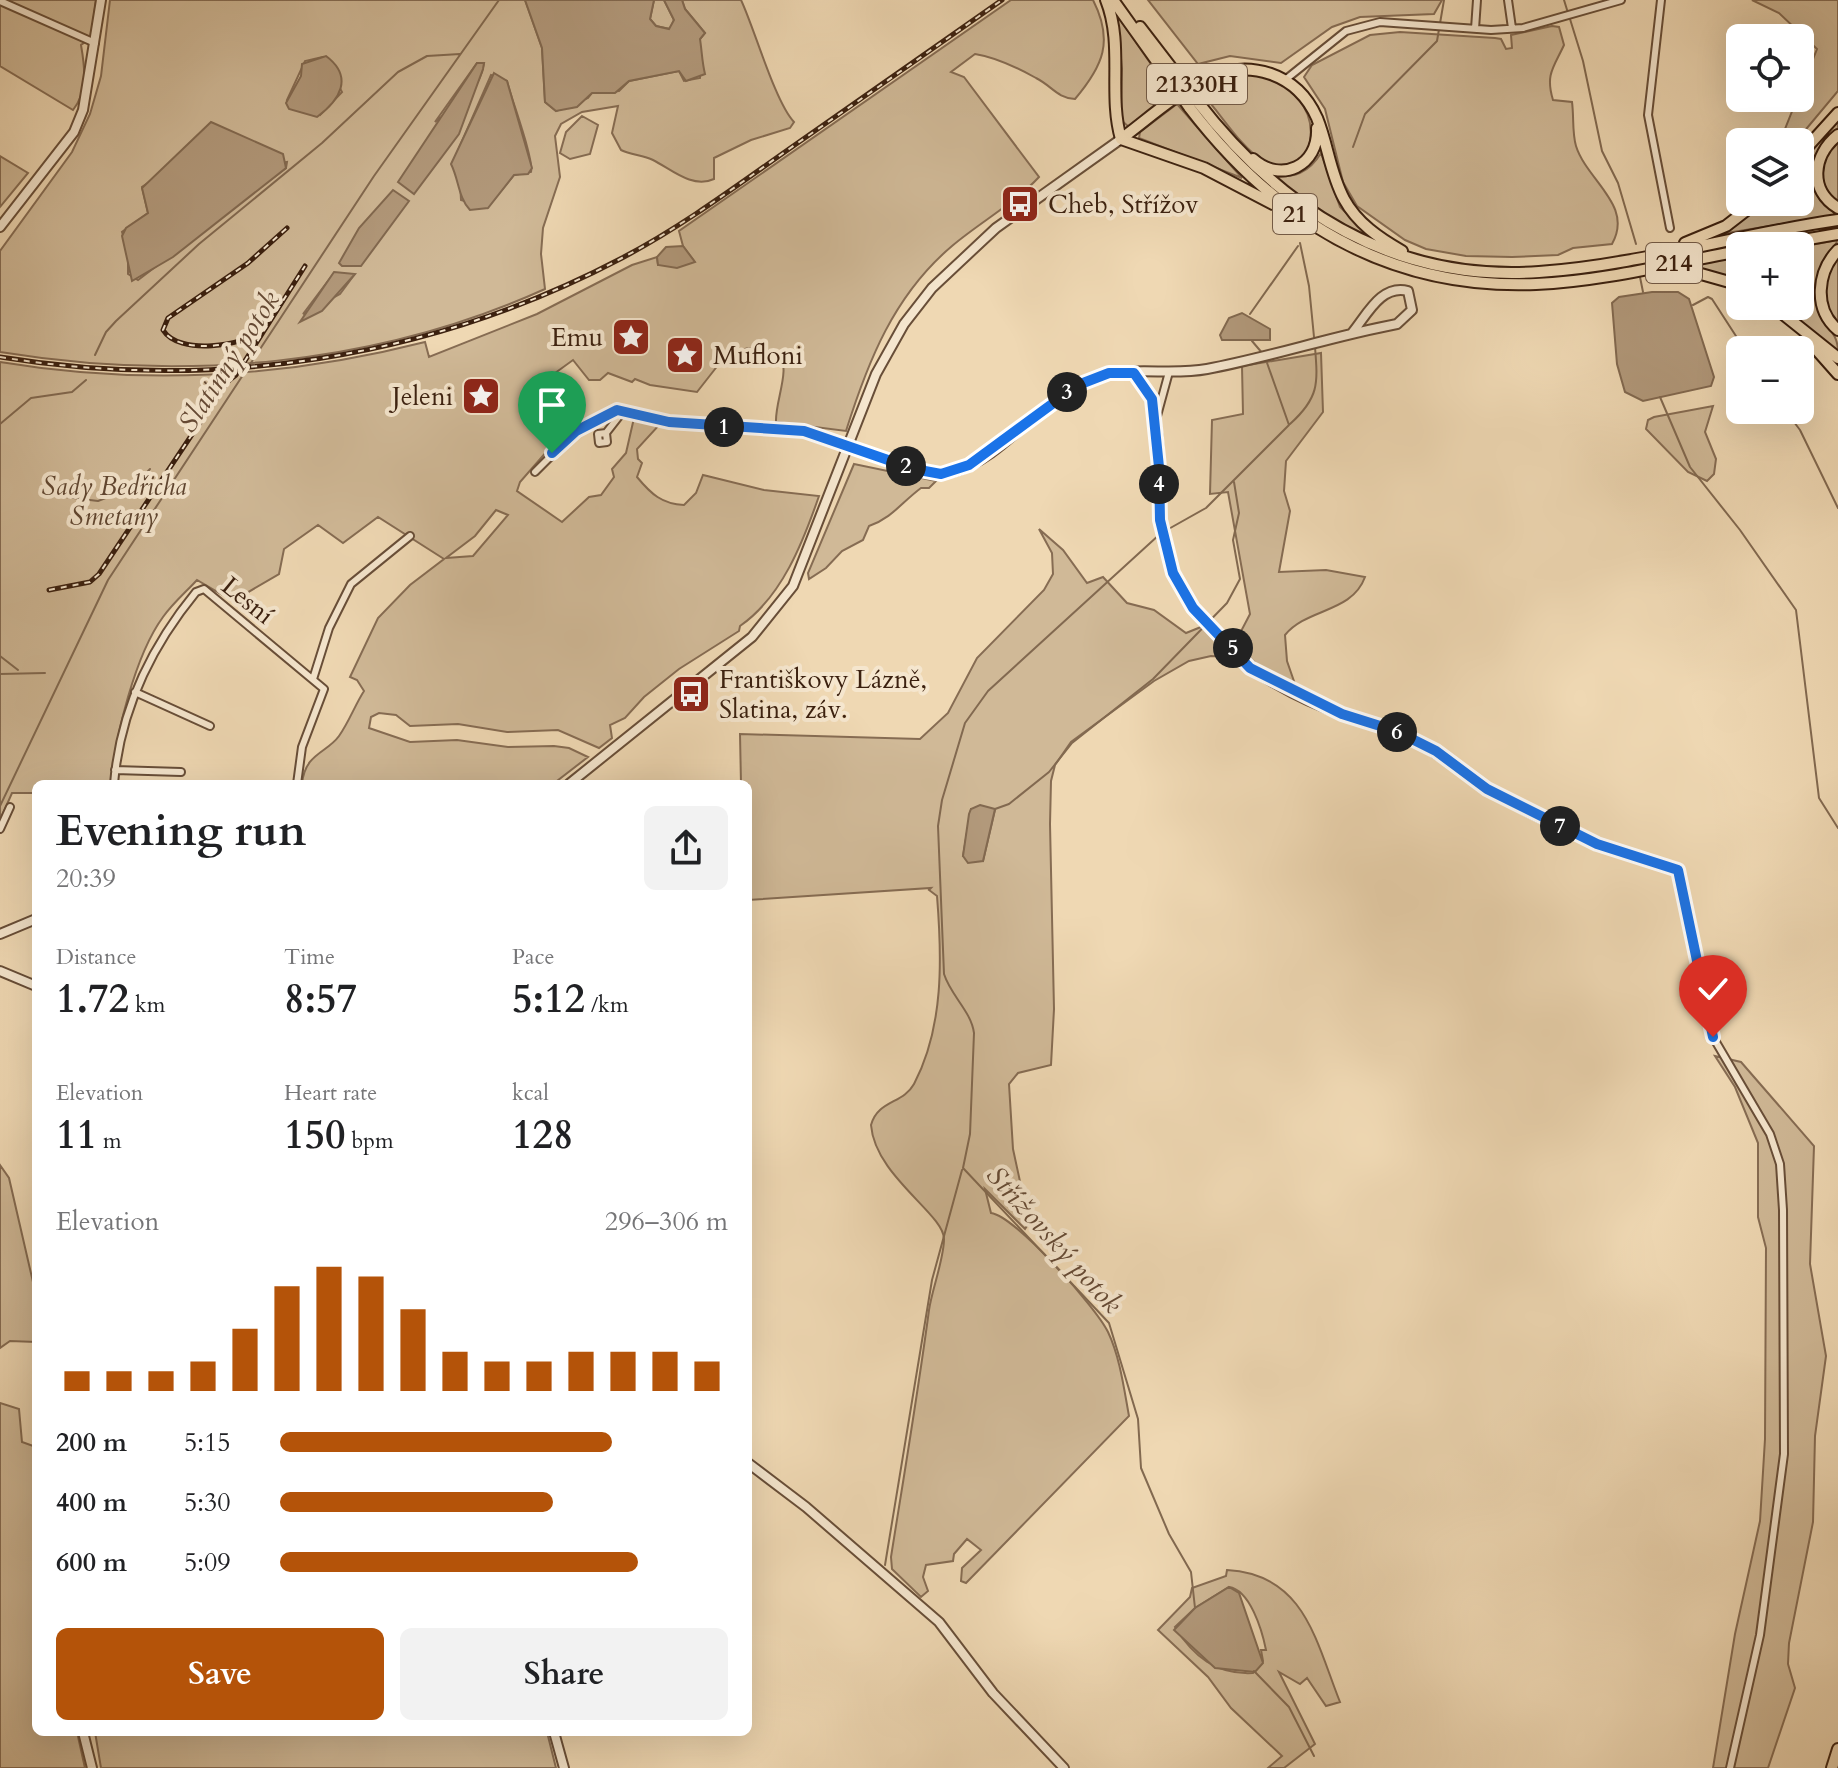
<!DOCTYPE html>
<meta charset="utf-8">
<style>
:root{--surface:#fff;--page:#f2f2f2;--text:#202124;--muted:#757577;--accent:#b45309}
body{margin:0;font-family:Cardo,serif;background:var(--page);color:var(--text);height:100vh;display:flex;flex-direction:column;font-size:30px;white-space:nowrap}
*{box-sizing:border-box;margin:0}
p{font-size:26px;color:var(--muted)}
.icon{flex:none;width:44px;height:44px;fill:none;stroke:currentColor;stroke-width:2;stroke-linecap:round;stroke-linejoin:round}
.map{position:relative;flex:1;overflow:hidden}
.sheet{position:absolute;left:32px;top:780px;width:720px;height:956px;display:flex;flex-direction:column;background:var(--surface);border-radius:12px;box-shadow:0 8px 32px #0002}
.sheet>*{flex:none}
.controls{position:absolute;left:1726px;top:24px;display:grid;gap:16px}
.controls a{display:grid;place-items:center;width:88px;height:88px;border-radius:12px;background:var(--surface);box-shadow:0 8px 32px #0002;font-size:40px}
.pin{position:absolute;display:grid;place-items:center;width:68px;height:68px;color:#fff;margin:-82px -34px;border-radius:50% 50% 50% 0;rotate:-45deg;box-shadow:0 0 8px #0007}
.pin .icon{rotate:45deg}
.km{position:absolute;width:40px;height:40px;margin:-20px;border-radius:50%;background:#222;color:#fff;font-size:22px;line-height:40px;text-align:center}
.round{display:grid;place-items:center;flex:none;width:84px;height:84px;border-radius:12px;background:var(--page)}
.summary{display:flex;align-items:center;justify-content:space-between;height:136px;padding:0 24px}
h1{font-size:44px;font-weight:600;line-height:60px}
.metrics{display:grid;grid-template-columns:repeat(3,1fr);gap:12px;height:136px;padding:8px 24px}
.metrics div{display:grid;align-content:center}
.metrics b{font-size:40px;font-weight:600}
.metrics small{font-size:22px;font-weight:400}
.metrics p{font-size:22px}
.chart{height:224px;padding:16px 24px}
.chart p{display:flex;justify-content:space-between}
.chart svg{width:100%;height:144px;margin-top:8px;stroke:var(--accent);stroke-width:6}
.action{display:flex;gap:16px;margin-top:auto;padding:16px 24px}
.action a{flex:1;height:92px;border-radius:12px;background:var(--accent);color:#fff;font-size:32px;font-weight:600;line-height:92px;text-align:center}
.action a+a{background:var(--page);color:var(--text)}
ul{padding:0 24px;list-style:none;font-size:26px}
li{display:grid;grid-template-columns:128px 96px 1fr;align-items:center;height:60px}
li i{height:20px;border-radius:10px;background:var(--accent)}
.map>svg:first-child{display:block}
</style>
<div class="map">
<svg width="1838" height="1768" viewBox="0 0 1838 1768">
<rect width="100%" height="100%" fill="#efd8b3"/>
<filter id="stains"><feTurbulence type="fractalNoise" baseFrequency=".0025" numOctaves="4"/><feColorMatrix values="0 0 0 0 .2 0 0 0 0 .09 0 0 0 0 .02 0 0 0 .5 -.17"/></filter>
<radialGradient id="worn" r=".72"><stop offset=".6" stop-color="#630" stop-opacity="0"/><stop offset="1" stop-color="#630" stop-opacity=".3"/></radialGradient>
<path fill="#d0b997" stroke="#866c53" stroke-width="2" fill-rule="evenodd" d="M0 0H96L91 38 81 45C85 68 88 91 73 110L0 66Z
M110 0H525L542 48 545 102 556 111 588 98 592 93 619 91 629 81 679 71 684 81 700 78V39L705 33 685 9 682 0H741C754 27 775 102 794 122L790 128 751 140 714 158V179C692 189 671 169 653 160 643 155 631 155 621 150L612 133 618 106 582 112 561 124 555 136 560 177 543 228 541 254 545 289C375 366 183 382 0 352V251L72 152 90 114 101 76ZM323 57 342 92 320 115 287 100 305 61ZM477 63H484C480 92 456 106 435 122ZM491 75 507 81C512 101 534 159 531 172L514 175 487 208 461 200 460 181 452 164ZM287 162 286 168 138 280 128 274V250L122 232 148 213 142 187 151 181ZM334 273 354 275 340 294 303 314Z
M654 0H664L674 20 670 29 656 26 650 19Z
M1011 0H1093C1114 41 1103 66 1075 99 1057 98 1052 86 1036 78 1018 68 994 57 975 54L951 72 964 77 1039 177C1015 203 979 223 952 246 894 295 868 361 846 431L776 422C775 400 792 368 778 352L748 348 726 355 697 392 650 385 635 379 632 382 608 373 600 380H589L573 360 540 384 569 426 520 482 517 491 562 522 589 497 601 495 614 477 612 469 626 453 634 418 661 423 637 449 638 459 642 463 637 477C651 494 662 504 684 505L696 493 703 475 764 490 819 496C803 542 782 597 740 626L739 631 679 669 644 697 625 718 610 725 612 738 599 748 558 730 507 732 458 724 410 726 396 715 379 713 371 717 369 728 410 742 457 740 508 747 554 746 569 748 588 757 553 784H302C305 753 327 753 339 736 349 722 355 705 364 691L357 680 350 677 378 618 410 585 444 559 378 517 343 543 318 525 284 549 279 574 233 601 197 580C186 592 173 603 163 617 135 655 115 737 111 784H36V793H12L0 820V362C144 386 284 378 425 342L429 357 537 314 632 265 657 257 658 265 694 261 683 246 679 231ZM496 510 508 515 473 556 446 558 475 536Z
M1148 0H1442L1434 14 1360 17 1332 27 1281 63 1230 56 1198 64Z
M1752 0H1838V91L1797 140 1787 142 1783 134 1817 49 1779 13Z
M1117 15 1173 96 1130 128 1121 120 1122 69Z
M1552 26 1559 27 1564 45C1554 67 1545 74 1553 100L1572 102C1574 116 1572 133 1576 146 1587 181 1634 205 1612 244L1573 248 1558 255 1512 257 1466 256 1426 249 1405 240 1357 206 1343 182 1325 109 1304 77 1312 65 1370 35 1400 32 1495 38 1501 39 1506 49 1512 48 1511 35Z
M1248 74C1343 88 1315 195 1263 161 1240 146 1223 117 1205 97L1201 87 1227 76Z
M1177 104 1242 178 1139 138 1140 132Z
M582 116 598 125 590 154 570 159 560 153 566 132Z
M1838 118V128C1818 144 1801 173 1818 197 1823 204 1832 209 1836 215L1721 234 1764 202H1800V162Z
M1838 139V204L1822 187 1821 164Z
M1321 153 1340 207 1374 240 1325 215 1272 176C1294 178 1309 173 1321 153Z
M0 156 28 173 0 207Z
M1838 240C1823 268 1802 285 1824 321 1832 334 1838 336 1838 353L1780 306H1800V247Z
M1838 254V325C1820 300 1822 280 1838 254Z
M1740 257V280L1696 267V264Z
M1321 353 1323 412 1286 461 1284 491 1290 511 1279 572 1326 570 1365 577C1352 613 1307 608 1285 635L1287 661 1297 690C1274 676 1247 665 1238 637L1250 614 1228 492 1210 494 1212 420 1243 414 1242 366Z
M1713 406 1705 432 1716 459 1714 474 1707 481 1688 472 1646 429 1648 420 1654 417Z
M854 464 936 481 929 488H921C902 502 892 518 869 526L863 540 842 551 826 568 809 579 808 573Z
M1039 529 1063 550 1087 583 1103 577 1127 603 1154 610 1186 633 1201 627 1222 643 1227 657 1211 656 1189 661 1154 681 1071 742 1055 765 1051 781 1050 824 1054 1009 1051 1065 1018 1073 1009 1084 1013 1149 1029 1223 1025 1229 985 1189 991 1213C1015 1216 1096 1307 1108 1332 1120 1357 1124 1389 1129 1416L966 1583 961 1581 962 1568 981 1550 967 1539 954 1554 953 1561 926 1565 923 1577 928 1591 921 1597 892 1569 891 1557C904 1475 918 1393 929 1310 932 1289 944 1259 944 1239 944 1214 875 1176 871 1125 878 1100 903 1104 914 1084 944 1027 942 958 937 896L929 890 931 888 748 900V784H741L740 734 920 739 948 713 977 658 1044 590 1053 574 1052 553ZM971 809 995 810 983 861 963 856Z
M1715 1056 1741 1062 1814 1146 1810 1264 1826 1356 1815 1436 1813 1522 1789 1643 1788 1664 1795 1688 1768 1768H1713L1735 1634 1760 1521 1765 1439 1766 1248 1758 1217V1143L1735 1087Z
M0 1165 9 1178 36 1295V1342L10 1341 0 1348Z
M0 1403 19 1409 22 1442 36 1447V1732H77L85 1768H0Z
M1227 1570C1305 1574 1316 1642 1340 1702L1326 1706 1307 1678 1300 1684 1279 1672 1315 1744 1284 1768H1268L1282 1756 1231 1708 1208 1677 1158 1630 1190 1597 1192 1588 1226 1576ZM1229 1587C1250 1590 1262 1630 1266 1650H1261L1263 1661 1253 1673C1216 1675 1193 1656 1175 1627L1195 1608Z
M95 1732H547L556 1768H101Z"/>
<path fill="#b2997b" stroke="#826950" stroke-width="2" d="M525 0H654L650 19 656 26 669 29 674 20 664 0H682L685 9 705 33 700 39C702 52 702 62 705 74L686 81 679 71 629 81 615 93H592L577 107 556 111 545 102 542 48Z
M326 56C354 77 340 100 317 117L289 109 286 103 301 76 302 64Z
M477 63H484L483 69 459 134 414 194 398 182Z
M494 73 507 81 532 168 528 174 514 175 488 208 470 210C458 197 459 180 451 164Z
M211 122 283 154 286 168 173 257 132 281 122 236 126 228 148 213 142 188Z
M393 190 409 201 361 266H342L339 263 359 228Z
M683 246 695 262 677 268 658 265 657 257 666 247Z
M334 272 355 274 322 311 300 322Z
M1652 292H1678L1689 299 1714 377 1711 386 1643 401 1625 392 1617 364 1612 303 1619 297Z
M1242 313 1270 329V340H1222L1220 335 1229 318Z
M980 805 995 809 983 861 968 863 963 856 969 814 971 809Z
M1229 1587 1239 1593 1263 1663 1255 1672 1215 1668 1174 1630 1195 1608Z"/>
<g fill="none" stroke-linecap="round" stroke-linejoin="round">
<path stroke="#826950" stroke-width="2" d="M1564 0 1568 13
M1570 19 1583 61 1602 151 1618 183 1636 244
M1353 147 1365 114 1437 41 1444 0
M1300 243 1309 286 1314 337
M1640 277 1643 292
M1693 305 1708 297 1712 299 1745 350
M1250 314 1298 246
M1252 341 1263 354
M95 355 106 332 116 321 199 244 322 143 398 72 427 56 460 54
M1660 397 1690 467 1740 530 1796 610 1819 798 1838 828
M1785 410 1800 430 1838 508
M0 424 31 398 72 392 86 380
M1290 424C1319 398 1318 384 1315 347
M135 485 150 469
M41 494 98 501 131 488
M1165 531 1206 508 1289 425 1266 360
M1160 534 988 691 965 723 942 800 938 826 944 974C951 996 971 1011 974 1033L970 1134 963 1168 1109 1323 1138 1419 1141 1468 1169 1534 1191 1572 1195 1608
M0 656 18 670
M0 674 45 673
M0 806 108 580 374 176 499 0
M995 809 1009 804 1049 772 1072 743 1153 679 1227 603 1240 579 1233 540 1239 513 1234 482
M885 1565 932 1280 962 1170
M1254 1671 1289 1707 1314 1756"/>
<g stroke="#684e38" stroke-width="10">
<path id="minor" d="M1508 0 1512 28
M1661 0 1648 115 1670 228
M0 1 95 43
M1475 29 1477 0
M1285 80 1346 31 1380 22 1491 30 1523 28 1621 0
M1134 373C1179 427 1147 508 1172 571 1182 596 1239 663 1261 676 1285 691 1317 707 1343 715 1362 720 1383 725 1401 734 1432 749 1458 770 1487 789 1543 824 1606 850 1670 866L1680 874 1713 1037 1770 1134 1780 1164 1783 1210 1784 1454 1760 1635 1730 1768
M1157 416 1169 372
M606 433 607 442 599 443 598 434 606 433 624 410
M535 472 575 432 612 410 669 422 804 431 847 446
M313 679 329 628 351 584 410 536
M135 692 210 726
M115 770 181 772
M114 784C120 712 150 648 196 592L204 589 324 689 302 747 297 784
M0 829 10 807"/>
</g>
<g stroke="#684e38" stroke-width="12">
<path id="tertiary" d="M0 227 74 132 83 110 101 0
M847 446C877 456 920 480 952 472 1006 458 1039 397 1093 378 1129 365 1170 376 1207 369 1271 357 1333 336 1397 324L1412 310 1408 291C1381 284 1367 315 1352 333
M569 784 752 637 793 586 876 374 904 324 932 288 996 228 1121 139
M0 934 36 919
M0 971 36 986
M748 1463 806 1507 939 1622 993 1693 1064 1768
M83 1732 92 1768
M554 1732 564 1768"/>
</g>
<g stroke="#3b200f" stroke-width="14">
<path id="primary" d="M1832 1768 1838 1749"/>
</g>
<g stroke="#3b200f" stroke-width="14">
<path id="trunk" d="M1106 0C1124 45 1108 94 1121 139
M1113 0 1173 84
M1140 27 1180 79
M1197 101C1283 212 1395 282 1539 272 1640 265 1738 234 1838 220
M1189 107C1276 221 1389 290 1536 284 1604 281 1673 263 1740 251
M1838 135C1813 155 1808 190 1838 208
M1121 139C1148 119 1175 94 1206 79 1249 58 1297 73 1317 118 1328 145 1330 173 1344 199 1357 223 1379 238 1402 251
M1121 139 1204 168 1273 204
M1800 155 1838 113
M1253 159C1281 184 1319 166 1317 128
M1685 243 1726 226 1757 202
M1769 246 1838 234
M1838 250C1817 272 1813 309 1838 330
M1659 272 1701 274 1740 285
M1773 306 1838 358
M1815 348 1838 374"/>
</g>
<use href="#minor" stroke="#f5e6ce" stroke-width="6"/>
<use href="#tertiary" stroke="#f5e6ce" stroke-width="8"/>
<use href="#primary" stroke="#efd8b3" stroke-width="10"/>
<use href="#trunk" stroke="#efd8b3" stroke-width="10"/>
<g stroke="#3b200f" stroke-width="5">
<path id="rail" d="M264 330C243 346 179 356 163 330L168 318 248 263 287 228
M0 357C214 392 430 359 622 258 681 227 735 187 789 149 860 100 931 50 1002 0
M49 590 90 582 99 574 227 382 236 375 305 266"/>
</g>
<use href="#rail" stroke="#f5e6ce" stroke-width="2" stroke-dasharray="6" stroke-linecap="butt"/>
<g stroke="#3b200f" stroke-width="14" stroke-linecap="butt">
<path id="trunk-bridge" d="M1180 79 1199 100
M1173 84 1189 107"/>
</g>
<use href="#trunk-bridge" stroke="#efd8b3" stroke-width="10"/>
</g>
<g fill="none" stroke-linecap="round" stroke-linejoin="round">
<g stroke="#fff" stroke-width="16">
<path id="route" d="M552 453 576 431 617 410 669 422 804 431 914 469 941 474 969 465 1078 385 1109 373H1134L1152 399 1159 467 1160 520 1173 573 1193 608 1250 668 1342 714 1396 731 1436 751 1487 789 1597 844 1678 870 1713 1037"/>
</g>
<use href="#route" stroke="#1a73e8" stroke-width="10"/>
</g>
<defs>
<g id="bus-square" transform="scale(2)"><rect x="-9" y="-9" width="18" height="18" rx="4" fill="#8f2418" stroke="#f5e6ce"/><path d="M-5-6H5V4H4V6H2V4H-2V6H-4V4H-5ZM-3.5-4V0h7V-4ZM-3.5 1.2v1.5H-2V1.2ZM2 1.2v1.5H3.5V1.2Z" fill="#fff"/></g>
<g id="sight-square" transform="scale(2)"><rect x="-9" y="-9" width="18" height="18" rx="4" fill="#8f2418" stroke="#f5e6ce"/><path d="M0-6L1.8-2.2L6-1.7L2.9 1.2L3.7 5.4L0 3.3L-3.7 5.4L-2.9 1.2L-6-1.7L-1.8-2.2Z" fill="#fff"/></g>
</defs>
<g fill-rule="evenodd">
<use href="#bus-square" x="1020" y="204"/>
<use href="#sight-square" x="631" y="337"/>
<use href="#sight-square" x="685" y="355"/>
<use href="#sight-square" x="481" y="396"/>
<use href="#bus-square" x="691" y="694"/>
</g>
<g text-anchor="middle" stroke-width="8" stroke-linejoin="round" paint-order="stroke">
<g fill="#f5e6ce" stroke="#735b48" stroke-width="2">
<rect x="1147" y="64" width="100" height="40" rx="6"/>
<rect x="1273" y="194" width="44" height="40" rx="6"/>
<rect x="1646" y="243" width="56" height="40" rx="6"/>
</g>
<g font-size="24" font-weight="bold" fill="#3b200f">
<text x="1197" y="92">21330H</text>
<text x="1295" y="222">21</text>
<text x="1674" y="271">214</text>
</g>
<g font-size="26" fill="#3b200f" stroke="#f5e6ce" text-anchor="start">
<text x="1048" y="213">Cheb, Střížov</text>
<text x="603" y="346" text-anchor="end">Emu</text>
<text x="713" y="364">Mufloni</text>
<text x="453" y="405" text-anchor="end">Jeleni</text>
<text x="719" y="688">Františkovy Lázně,<tspan x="719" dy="30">Slatina, záv.</tspan></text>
</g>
<g font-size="26" font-style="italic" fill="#604631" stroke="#f5e6ce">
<text x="114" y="495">Sady Bedřicha<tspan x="114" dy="30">Smetany</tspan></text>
</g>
<g font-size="26" fill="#3b200f" stroke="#f5e6ce">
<text transform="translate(248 600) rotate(39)" y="9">Lesní</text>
</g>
<g font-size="28" font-style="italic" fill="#654a35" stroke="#f5e6ce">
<text transform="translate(228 361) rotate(-57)" y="10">Slatinný potok</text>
<text transform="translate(1055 1239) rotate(48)" y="10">Střížovský potok</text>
</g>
</g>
<rect width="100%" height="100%" filter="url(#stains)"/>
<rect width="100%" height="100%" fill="url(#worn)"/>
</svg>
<div class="controls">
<a><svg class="icon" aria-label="locate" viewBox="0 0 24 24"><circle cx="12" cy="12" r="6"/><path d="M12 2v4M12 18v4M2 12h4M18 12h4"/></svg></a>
<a><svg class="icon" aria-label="layers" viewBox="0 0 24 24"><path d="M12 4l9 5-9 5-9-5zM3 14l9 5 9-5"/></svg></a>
<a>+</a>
<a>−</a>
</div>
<div class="pin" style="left:552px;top:453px;background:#1e9e55"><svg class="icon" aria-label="arrive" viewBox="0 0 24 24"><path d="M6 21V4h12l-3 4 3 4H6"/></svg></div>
<div class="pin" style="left:1713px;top:1037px;background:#d93025"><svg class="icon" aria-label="check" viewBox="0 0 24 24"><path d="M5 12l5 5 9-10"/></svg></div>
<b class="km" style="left:724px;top:427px">1</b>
<b class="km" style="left:906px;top:466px">2</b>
<b class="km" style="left:1067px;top:392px">3</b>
<b class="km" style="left:1159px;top:484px">4</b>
<b class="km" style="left:1233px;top:648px">5</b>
<b class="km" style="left:1397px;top:732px">6</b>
<b class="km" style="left:1560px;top:826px">7</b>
<section class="sheet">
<div class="summary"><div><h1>Evening run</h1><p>20:39</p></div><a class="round"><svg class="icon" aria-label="share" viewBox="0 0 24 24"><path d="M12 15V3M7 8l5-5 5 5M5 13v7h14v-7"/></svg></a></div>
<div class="metrics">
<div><p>Distance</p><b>1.72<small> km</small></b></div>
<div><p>Time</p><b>8:57</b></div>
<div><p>Pace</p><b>5:12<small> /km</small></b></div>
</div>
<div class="metrics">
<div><p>Elevation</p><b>11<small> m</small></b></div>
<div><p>Heart rate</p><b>150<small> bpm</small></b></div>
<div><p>kcal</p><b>128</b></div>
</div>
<div class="chart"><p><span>Elevation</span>296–306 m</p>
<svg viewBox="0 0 160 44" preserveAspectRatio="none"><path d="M5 44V38M15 44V38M25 44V38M35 44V35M45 44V25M55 44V12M65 44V6M75 44V9M85 44V19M95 44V32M105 44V35M115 44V35M125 44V32M135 44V32M145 44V32M155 44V35"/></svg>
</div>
<ul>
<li><b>200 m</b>5:15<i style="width:74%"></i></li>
<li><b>400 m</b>5:30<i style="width:61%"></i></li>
<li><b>600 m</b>5:09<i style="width:80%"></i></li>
</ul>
<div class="action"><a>Save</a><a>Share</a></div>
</section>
</div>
